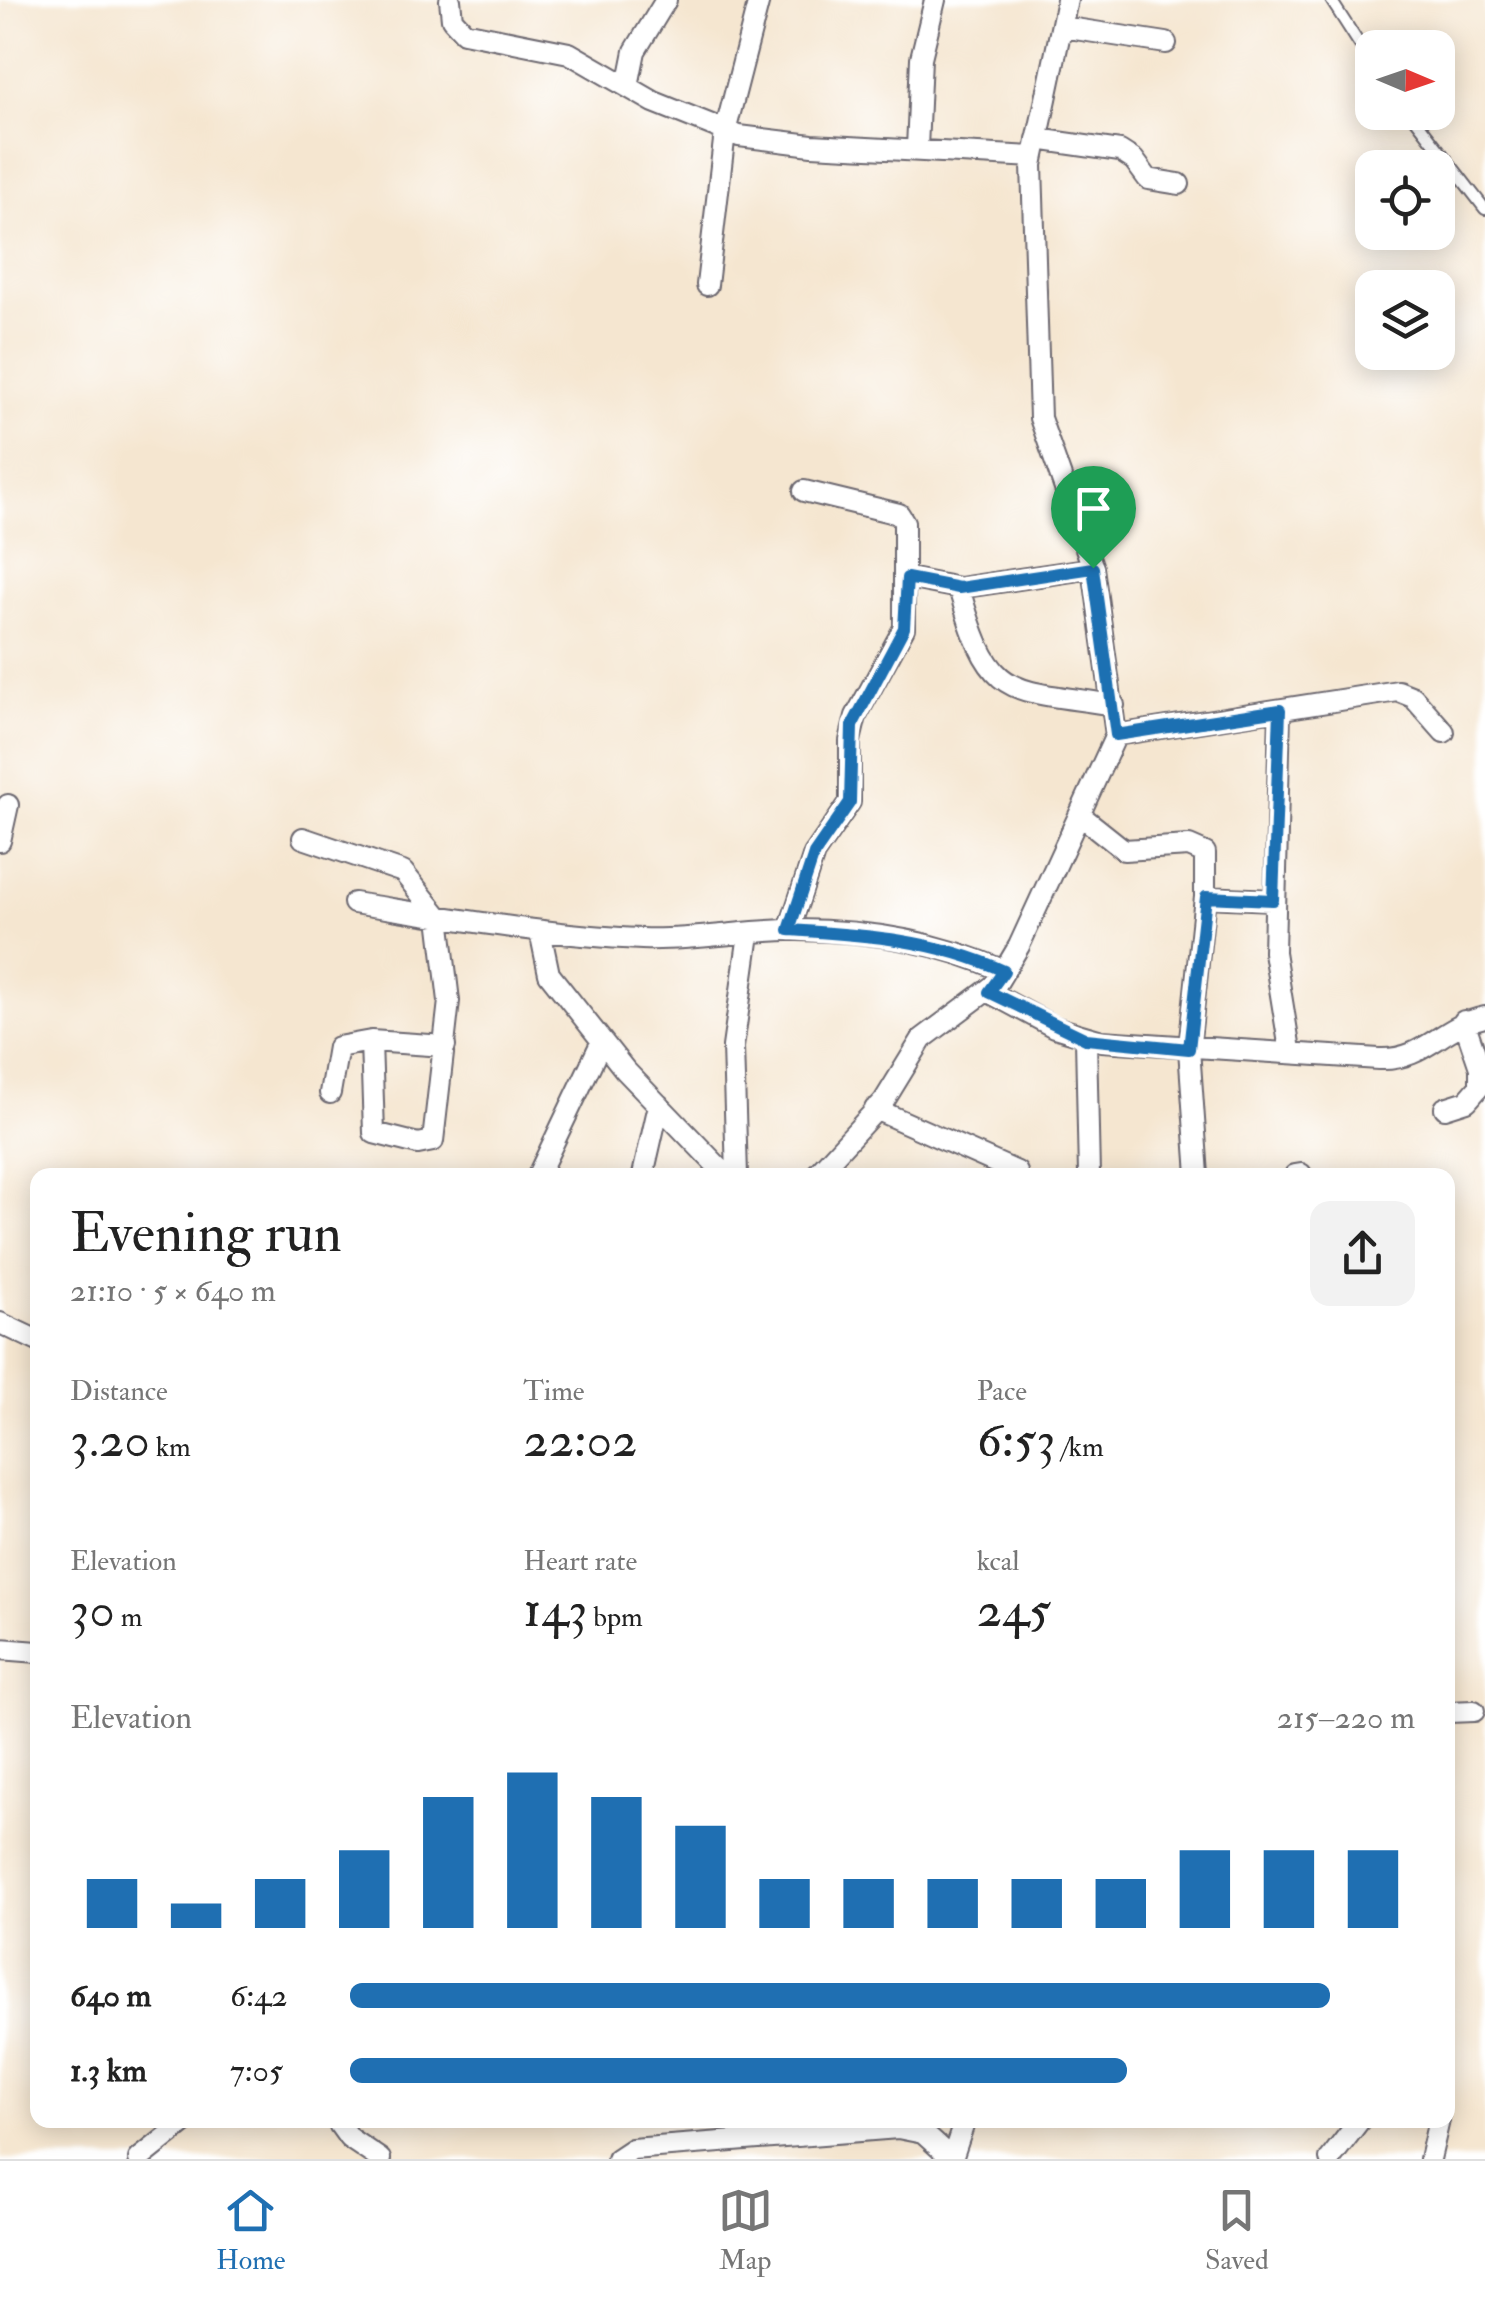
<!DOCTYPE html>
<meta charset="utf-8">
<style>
:root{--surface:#fff;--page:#f2f2f2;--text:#222;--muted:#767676;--line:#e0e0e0;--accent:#1f6fb2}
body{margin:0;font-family:"IM FELL Double Pica",serif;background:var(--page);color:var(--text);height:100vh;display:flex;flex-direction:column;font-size:38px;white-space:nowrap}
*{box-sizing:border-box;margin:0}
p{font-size:32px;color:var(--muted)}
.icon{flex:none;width:55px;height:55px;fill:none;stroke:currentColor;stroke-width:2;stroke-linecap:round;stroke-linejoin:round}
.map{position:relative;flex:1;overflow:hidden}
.panel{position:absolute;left:30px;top:1168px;width:1425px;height:960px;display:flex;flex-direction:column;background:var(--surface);border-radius:20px;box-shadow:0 5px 25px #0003}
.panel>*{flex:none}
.needle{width:65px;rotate:92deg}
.controls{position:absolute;left:1355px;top:30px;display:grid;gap:20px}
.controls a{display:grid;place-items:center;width:100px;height:100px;border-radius:20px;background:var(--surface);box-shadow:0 5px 25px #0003;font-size:50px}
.pin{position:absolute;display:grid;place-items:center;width:85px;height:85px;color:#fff;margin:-102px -42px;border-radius:50% 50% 50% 0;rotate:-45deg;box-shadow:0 0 10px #0007}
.pin .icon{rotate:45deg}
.round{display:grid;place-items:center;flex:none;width:105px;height:105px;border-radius:20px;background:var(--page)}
.head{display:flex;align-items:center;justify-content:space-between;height:170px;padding:0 40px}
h1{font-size:55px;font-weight:600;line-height:75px}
.stats{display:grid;grid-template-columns:repeat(3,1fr);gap:15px;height:170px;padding:10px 40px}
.stats div{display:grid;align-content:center}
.stats b{font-size:50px;font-weight:600}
.stats small{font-size:28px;font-weight:400}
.stats p{font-size:28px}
.chart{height:280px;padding:20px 40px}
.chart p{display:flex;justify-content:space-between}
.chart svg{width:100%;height:180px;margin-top:10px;stroke:var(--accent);stroke-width:6}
ul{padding:0 40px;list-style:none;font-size:32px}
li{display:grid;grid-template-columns:160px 120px 1fr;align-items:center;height:75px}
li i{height:25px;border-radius:12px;background:var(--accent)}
.dock{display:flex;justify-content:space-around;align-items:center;height:140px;border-top:2px solid var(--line);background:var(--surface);font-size:28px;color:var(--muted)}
.dock a{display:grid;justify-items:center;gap:5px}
.dock .selected{color:var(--accent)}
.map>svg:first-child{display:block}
</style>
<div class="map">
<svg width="1485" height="2159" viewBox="0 0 1485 2159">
<rect width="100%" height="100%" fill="#fff"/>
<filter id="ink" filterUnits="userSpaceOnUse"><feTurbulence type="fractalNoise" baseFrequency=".01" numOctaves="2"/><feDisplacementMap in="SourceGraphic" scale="20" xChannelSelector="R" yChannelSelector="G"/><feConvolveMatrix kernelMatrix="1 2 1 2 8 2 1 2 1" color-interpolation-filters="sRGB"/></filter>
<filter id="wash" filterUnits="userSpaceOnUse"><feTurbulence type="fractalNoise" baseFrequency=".0048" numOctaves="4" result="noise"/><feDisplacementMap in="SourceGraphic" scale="40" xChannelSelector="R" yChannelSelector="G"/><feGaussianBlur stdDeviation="2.25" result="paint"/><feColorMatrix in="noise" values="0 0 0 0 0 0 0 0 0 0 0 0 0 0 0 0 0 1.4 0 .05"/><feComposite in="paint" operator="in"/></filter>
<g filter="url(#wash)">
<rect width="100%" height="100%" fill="#f5e6d0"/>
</g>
<g filter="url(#ink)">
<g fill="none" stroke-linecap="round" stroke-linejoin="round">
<g stroke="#6c676f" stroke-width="14">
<path id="service" d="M1331 0 1372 64
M1410 112 1485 209"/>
</g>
<g stroke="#6c676f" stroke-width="24">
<path id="minor" d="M450 0 452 19 464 32 569 53 654 102 739 136 812 145 1033 157
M1062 27 1166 43
M628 86 635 51 666 0
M1037 139 1120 151 1134 160 1148 179 1179 184
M917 148 921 58 935 0
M707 285 725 132 759 0
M907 578 959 588 1093 568
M959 588C991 702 1007 688 1114 705
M1280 710 1274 952 1290 1050
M1116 735 1398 691 1413 697 1444 732
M1080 815 1124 850 1189 846 1205 853V897L1189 1049 1198 1175
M303 838 403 872 439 917 449 1001 433 1141 418 1144 374 1133 371 1041
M0 841 8 805
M1205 897 1273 900
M354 903C450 918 545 935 642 939 691 941 739 931 788 930 861 929 937 941 1004 971
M789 930 814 854 850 802V741L856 716 904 628V522L899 514 804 491
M540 931 549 974 625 1070 726 1175
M989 992 1054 1027 1102 1041 1379 1059C1425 1061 1440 1026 1485 1017
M1086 1039 1089 1175
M330 1093 338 1047 371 1041 445 1046
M1445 1108 1467 1101 1480 1086V1068L1464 1021
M875 1109 1017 1172
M538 1175 602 1041
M643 1175 659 1105
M737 1175 733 1047 749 934
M816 1175 884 1101 922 1039 997 983 1019 946 1116 735 1093 568 1040 418 1032 165 1067 0
M1295 1175 1301 1174
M0 1323 38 1341
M0 1649 38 1652
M1448 1712 1474 1711
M336 2120 349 2138 380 2159
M139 2159 188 2120
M617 2159 632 2149 898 2128 923 2133 952 2159
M952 2159 965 2120
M1330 2159 1360 2120
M1430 2159 1439 2120"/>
</g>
<use href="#service" stroke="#fff" stroke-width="10"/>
<use href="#minor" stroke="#fff" stroke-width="20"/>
</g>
</g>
<g fill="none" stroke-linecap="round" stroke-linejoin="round" filter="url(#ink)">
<g stroke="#fff" stroke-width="20">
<path id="route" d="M1093 568 1116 735 1280 710 1273 900 1206 897 1189 1049 1086 1039 989 992 1004 971C934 939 864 935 789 930L814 854 850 802 852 726 904 628 907 578 959 588Z"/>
</g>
<use href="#route" stroke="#1f6fb2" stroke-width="12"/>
</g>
</svg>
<div class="controls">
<a><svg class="needle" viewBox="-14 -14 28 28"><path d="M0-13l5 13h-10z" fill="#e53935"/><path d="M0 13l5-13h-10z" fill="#767676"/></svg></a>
<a><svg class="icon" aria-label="locate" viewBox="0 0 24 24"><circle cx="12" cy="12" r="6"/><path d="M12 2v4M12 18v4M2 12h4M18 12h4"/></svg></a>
<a><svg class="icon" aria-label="layers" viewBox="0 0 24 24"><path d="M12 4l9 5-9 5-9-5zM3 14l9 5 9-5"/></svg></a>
</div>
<div class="pin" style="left:1093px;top:568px;background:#1e9e55"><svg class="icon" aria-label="arrive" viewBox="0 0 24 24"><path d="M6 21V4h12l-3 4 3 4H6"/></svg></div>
<section class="panel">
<div class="head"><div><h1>Evening run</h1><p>21:10 · 5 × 640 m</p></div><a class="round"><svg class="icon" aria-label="share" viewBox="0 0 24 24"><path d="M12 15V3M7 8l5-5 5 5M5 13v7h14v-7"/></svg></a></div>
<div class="stats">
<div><p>Distance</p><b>3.20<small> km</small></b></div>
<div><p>Time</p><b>22:02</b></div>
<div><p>Pace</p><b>6:53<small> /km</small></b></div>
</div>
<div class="stats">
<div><p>Elevation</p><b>30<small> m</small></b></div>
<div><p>Heart rate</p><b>143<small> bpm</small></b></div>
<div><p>kcal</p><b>245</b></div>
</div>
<div class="chart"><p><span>Elevation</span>215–220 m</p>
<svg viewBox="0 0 160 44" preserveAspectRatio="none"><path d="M5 44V32M15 44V38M25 44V32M35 44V25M45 44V12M55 44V6M65 44V12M75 44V19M85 44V32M95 44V32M105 44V32M115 44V32M125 44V32M135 44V25M145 44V25M155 44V25"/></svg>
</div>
<ul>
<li><b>640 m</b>6:42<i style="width:92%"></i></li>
<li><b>1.3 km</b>7:05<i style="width:73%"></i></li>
</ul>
</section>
</div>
<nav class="dock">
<a class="selected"><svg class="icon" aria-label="home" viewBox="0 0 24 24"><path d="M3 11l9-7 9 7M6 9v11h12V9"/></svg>Home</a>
<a><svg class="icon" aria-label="map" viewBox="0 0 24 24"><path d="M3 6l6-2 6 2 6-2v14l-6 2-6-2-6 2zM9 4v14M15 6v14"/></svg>Map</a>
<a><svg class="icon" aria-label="saved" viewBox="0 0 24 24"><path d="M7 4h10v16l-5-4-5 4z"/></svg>Saved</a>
</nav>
